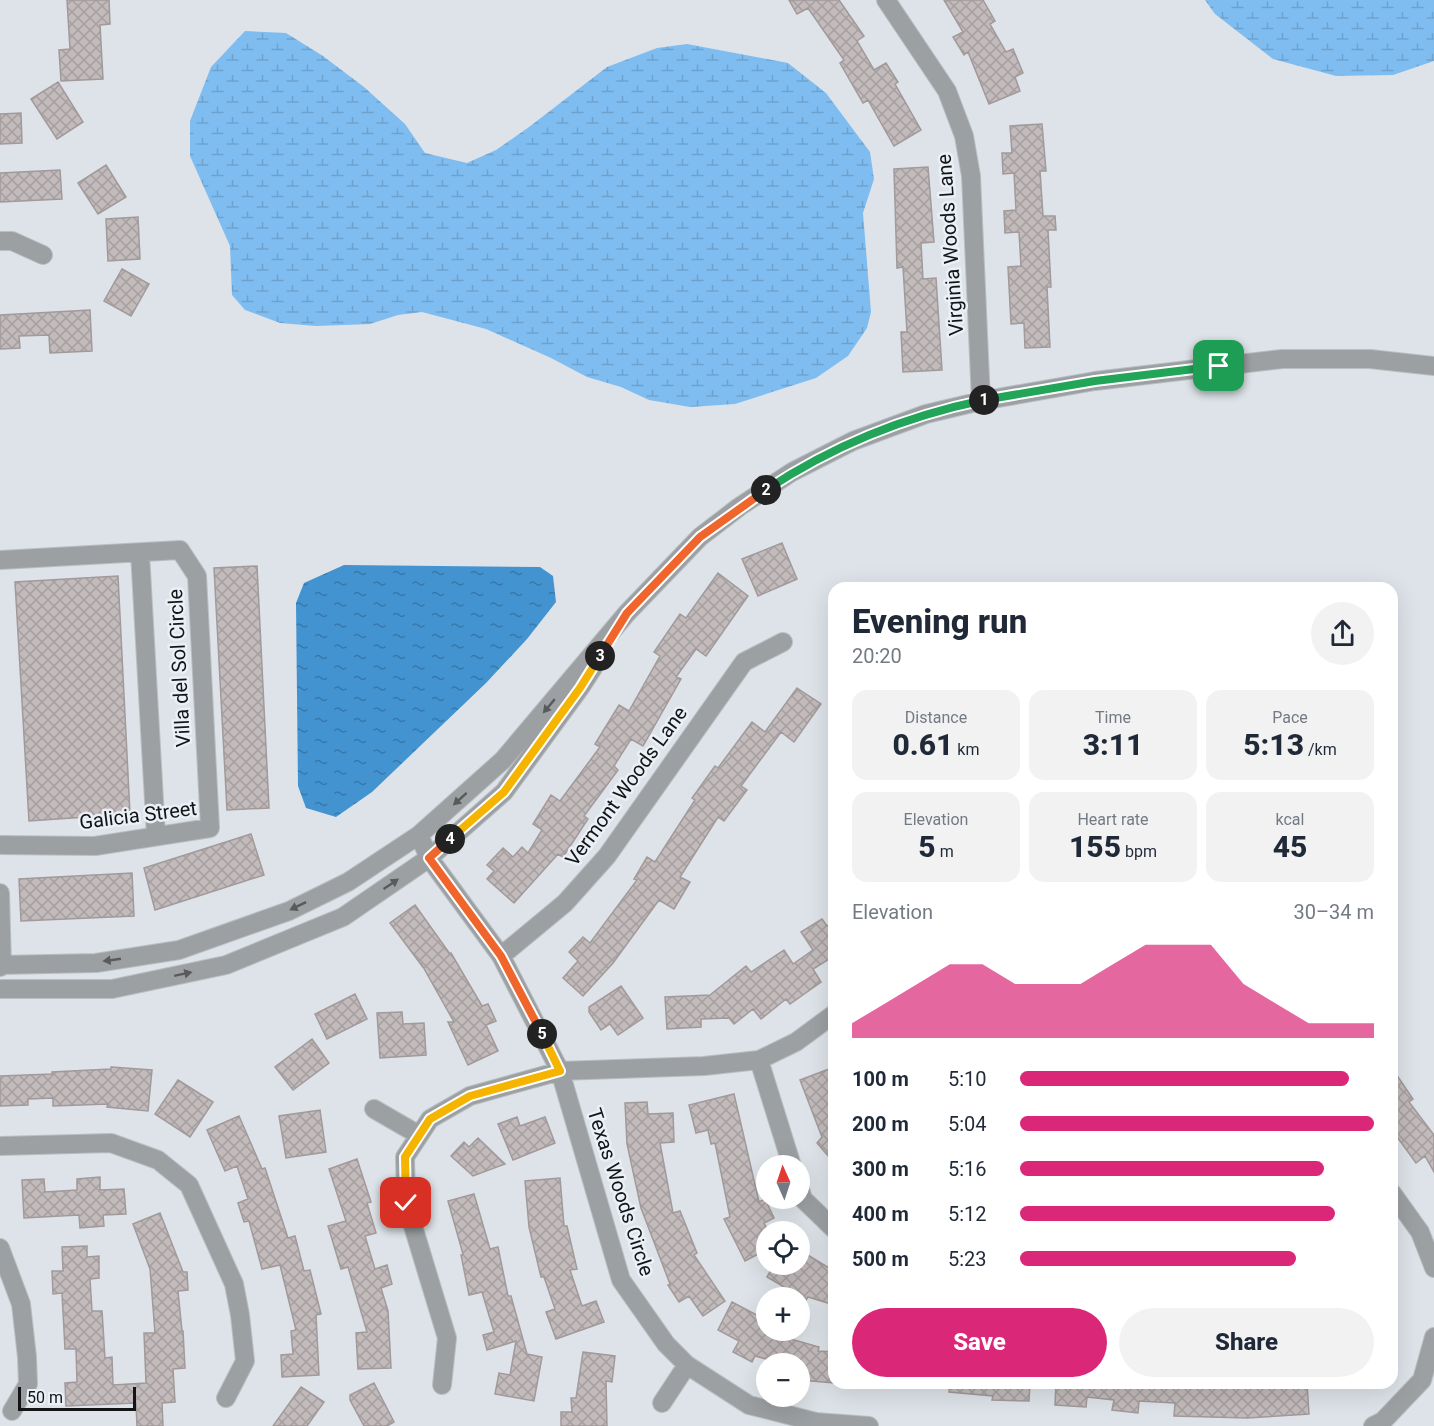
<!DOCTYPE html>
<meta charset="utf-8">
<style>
:root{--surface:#fff;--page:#f2f2f3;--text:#1f2937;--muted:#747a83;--accent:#db2777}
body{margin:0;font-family:Roboto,sans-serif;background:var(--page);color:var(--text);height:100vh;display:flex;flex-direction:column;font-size:22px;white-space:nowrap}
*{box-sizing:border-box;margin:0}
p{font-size:20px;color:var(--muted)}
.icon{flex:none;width:33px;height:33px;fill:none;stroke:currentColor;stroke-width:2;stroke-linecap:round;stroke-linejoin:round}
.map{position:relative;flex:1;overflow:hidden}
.side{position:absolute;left:828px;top:582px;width:570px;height:807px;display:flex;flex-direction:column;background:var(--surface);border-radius:18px;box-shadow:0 6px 24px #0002}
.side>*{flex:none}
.needle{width:39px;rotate:357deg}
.controls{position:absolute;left:756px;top:1155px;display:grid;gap:12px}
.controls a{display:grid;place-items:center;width:54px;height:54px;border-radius:50%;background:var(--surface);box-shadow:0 6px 24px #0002;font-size:30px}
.scale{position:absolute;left:18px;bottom:15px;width:118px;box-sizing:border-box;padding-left:6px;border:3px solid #121416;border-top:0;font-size:16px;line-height:21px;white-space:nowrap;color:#121416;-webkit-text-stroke:4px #eaf0f5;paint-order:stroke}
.pin{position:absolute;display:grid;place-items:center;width:51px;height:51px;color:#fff;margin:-26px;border-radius:12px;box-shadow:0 3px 9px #0006}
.km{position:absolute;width:30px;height:30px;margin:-15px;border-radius:50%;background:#222;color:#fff;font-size:16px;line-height:30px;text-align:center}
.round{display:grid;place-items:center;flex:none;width:63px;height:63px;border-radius:32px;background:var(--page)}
.headline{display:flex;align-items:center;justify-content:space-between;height:102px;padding:0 24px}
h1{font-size:33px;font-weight:800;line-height:45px}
.stats{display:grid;grid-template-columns:repeat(3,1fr);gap:9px;height:102px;padding:6px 24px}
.stats div{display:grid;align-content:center;border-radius:15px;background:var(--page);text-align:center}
.stats b{font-size:30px;font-weight:800}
.stats small{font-size:16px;font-weight:400}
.stats p{font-size:16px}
.chart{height:168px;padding:12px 24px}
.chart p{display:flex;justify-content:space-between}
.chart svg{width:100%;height:108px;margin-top:6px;fill:var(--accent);opacity:.7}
.button{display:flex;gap:12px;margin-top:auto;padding:12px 24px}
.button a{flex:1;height:69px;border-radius:36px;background:var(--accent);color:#fff;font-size:24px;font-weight:800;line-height:69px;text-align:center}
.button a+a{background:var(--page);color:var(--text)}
ul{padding:0 24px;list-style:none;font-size:20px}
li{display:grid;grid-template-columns:96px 72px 1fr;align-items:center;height:45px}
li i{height:15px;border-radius:8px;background:var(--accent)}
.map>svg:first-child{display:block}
</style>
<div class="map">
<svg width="1434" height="1426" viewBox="0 0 1434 1426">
<defs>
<pattern id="wetland-marsh" width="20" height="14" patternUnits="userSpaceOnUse" patternTransform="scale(1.5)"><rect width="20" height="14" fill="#7fbdf1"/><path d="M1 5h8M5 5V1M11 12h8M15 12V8" fill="none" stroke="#6da2ce"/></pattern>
<pattern id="water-ripples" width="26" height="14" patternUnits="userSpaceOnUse" patternTransform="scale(1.5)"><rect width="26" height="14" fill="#4393d1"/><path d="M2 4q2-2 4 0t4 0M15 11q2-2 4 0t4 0" fill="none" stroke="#3777a9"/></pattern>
<pattern id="building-cross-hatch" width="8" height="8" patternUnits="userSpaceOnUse" patternTransform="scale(1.5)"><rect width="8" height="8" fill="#c2babb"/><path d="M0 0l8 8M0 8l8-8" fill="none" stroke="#a69fa0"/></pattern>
</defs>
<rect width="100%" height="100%" fill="#dde3e8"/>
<path fill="url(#wetland-marsh)" d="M1205 0H1434V61L1393 75 1336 76 1273 59 1215 14Z
M245 31 286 33 323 56 364 87 405 124 425 153 467 163 496 150 529 127 607 67 657 48 687 44 788 63 826 93 870 152 874 179 863 213 871 312 867 328 848 356 816 378 735 404 690 407 649 400 621 387 587 377 551 358 486 329 422 312 398 315 370 324 316 326 280 323 245 310 232 295 230 246 190 156V121L211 67Z"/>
<path fill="url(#water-ripples)" d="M344 565 540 567 553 576 556 602 527 639 486 683 372 792 336 817 306 808 298 786 296 603 304 583Z"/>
<path fill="url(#building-cross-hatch)" stroke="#a1999a" stroke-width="1.5" d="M67 0H109L110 24 100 25 103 79 61 81 59 50 70 49Z
M789 0H839L864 36 857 41 874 70 886 63 898 82 895 84 921 130 894 146 868 100 863 103 840 63 844 60 808 8 797 14Z
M944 0H983L995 21 990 24 1006 52 1013 49 1023 73 1015 77 1020 91 989 104 968 52 964 55 953 37 963 32Z
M58 82 83 122 57 139 31 99Z
M21 113 22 143 0 144V114Z
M1042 124 1046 171H1040L1043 216H1055L1056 230H1048L1051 287H1047L1050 347 1025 348 1024 323 1011 324 1008 267 1021 266 1019 232 1005 233 1004 211 1016 210 1014 173 1003 174 1002 153H1012L1010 126Z
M106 165 126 197 98 214 78 183Z
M928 167 934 242 921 243 923 279 936 278 942 370 903 372 901 332H907L903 267 897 268 894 169Z
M60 170 62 199 0 202V173Z
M138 217 140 259 108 261 106 219Z
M122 269 149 284 131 316 104 301Z
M90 310 92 351 50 353 49 335 19 336 20 348 0 349V315Z
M782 543 797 579 758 596 742 559Z
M257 566 269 808 227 810 214 568Z
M718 573 748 596 706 656 696 649 676 677 681 679 643 746 631 739 614 766 618 770 584 816 588 819 563 857 558 854 514 903 487 879 494 871 487 865 503 848 513 857 522 847 528 853 542 830 533 824 551 795 560 801 600 747 595 744 619 705 629 711 660 656 654 652 680 614 686 618Z
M118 576 130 814 29 821 15 582Z
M797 688 821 704 794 742 781 732 741 786 747 790 724 821 718 817 680 877 690 882 674 909 659 900 613 963 583 996 563 978 578 961 569 952 583 937 590 943 637 880 634 879 647 857 655 862 695 800 692 798 715 766 718 768 752 722 765 732Z
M251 834 264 875 155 910 144 868Z
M132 873 134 916 21 921 19 879Z
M415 905 450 954 451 953 482 1006 488 1004 496 1021 486 1025 498 1051 468 1065 448 1022H454L422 965V966L390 923Z
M822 919 827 926 834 922V956L813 969 821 982 790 1004 786 999 761 1019 753 1009 734 1024 729 1018 701 1019V1027L667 1029 665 997 710 995 746 966 751 972 784 950 793 964 813 950 801 932Z
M621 986 643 1018 618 1035 610 1024 601 1030 589 1012V1007Z
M355 994 367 1019 327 1039 315 1014Z
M402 1012 403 1024 424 1023 426 1055 380 1058 377 1013Z
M312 1039 329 1063 293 1090 275 1067Z
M111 1067 152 1070 148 1111 107 1107 108 1104 53 1106V1098L28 1099V1105L0 1106V1076L52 1074V1072L111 1069Z
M834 1067V1165H833L830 1158 817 1143 822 1137 800 1080Z
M1392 1068 1413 1099 1409 1102 1434 1135V1172L1425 1156 1416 1163 1392 1130Z
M178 1080 213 1102 190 1137 155 1114Z
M734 1094 759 1202 765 1199 774 1218 764 1223 766 1227V1250L745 1261 724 1219 730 1217 715 1143 711 1144 708 1130 696 1133 689 1105Z
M647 1102 648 1114 673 1113 674 1142 660 1143 673 1213 680 1211 697 1253 694 1255 725 1301 703 1316 689 1296 679 1302 668 1285 670 1284 641 1208 627 1144 625 1103Z
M320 1110 326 1152 286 1158 279 1116Z
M239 1116 262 1169 265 1168 288 1238 295 1236 304 1271 310 1270 321 1314 316 1315 319 1375 282 1377 281 1355 293 1354 291 1331 296 1330 280 1265 262 1269 249 1221 244 1222 238 1203 248 1199 237 1166 225 1171 207 1130Z
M517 1117 520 1126 545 1117 555 1143 513 1160 498 1124Z
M478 1138 505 1164 473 1176 451 1156 464 1142 469 1147Z
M357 1159 371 1202 367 1203 376 1233 365 1236 375 1269 387 1265 392 1284 381 1288 388 1311 391 1368 358 1369 356 1333 367 1332 348 1267 341 1269 328 1226 346 1221 329 1169Z
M100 1177V1190L124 1189 126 1214 103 1215 104 1226 80 1228 79 1215 24 1218 22 1180 44 1179 45 1192 77 1190V1179Z
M560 1178 564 1226H567L577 1269 570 1270 582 1306 596 1301 604 1322 556 1339 546 1312 555 1309 544 1277H541L529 1227 525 1181Z
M474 1194 490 1249 498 1247 508 1296H511L527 1354 542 1357 534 1401 495 1394 499 1373 510 1375 516 1341 487 1350 483 1335 494 1332 482 1292 469 1295 461 1255 463 1254 448 1201Z
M160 1213 183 1272H187L188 1290 178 1291 182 1331H183L185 1368 173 1369 175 1402 162 1403 163 1426H137L136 1403 66 1406 65 1383 77 1382 76 1349H65L62 1293 53 1294 52 1271H63L62 1247 87 1246V1257L99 1256V1278L90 1279 92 1311H102L105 1358 112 1357 113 1385 146 1383 144 1333H155L150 1269 133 1224Z
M806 1254 834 1271V1305L808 1297 806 1300 767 1277 774 1264H800Z
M732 1302 766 1320V1332L819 1347 818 1351 834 1352V1383L800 1380V1364H785L755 1356 752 1362 733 1352 739 1341 718 1330Z
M583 1352 615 1356 612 1382 606 1381 607 1426H561V1412H572L571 1398H576Z
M374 1383 394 1422 387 1426H364L350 1400V1395Z
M950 1383H1030L1029 1401 992 1400 993 1396 949 1392Z
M1056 1383H1199V1385L1273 1388V1383H1307L1309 1414 1247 1418 1174 1416 1175 1403 1139 1401 1138 1413 1112 1410 1114 1400 1087 1397 1086 1407 1055 1405Z
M301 1387 324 1402 307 1426H273Z"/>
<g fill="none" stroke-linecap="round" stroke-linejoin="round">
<g stroke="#b8bec2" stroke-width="20">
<path id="minor" d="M886 0 947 91 964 136 971 176 981 401
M0 241H12L43 255
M140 553 156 836
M0 560 180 550 197 576 210 828 95 846 0 845
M419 835 429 858 501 956 560 1071 621 1280 666 1344 687 1365 749 1405 816 1422 869 1426
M0 893 2 966 0 967
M501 956 565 903 607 856 744 662 783 642
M0 965 96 963 179 950 289 911 348 882 419 835 503 760 627 613 700 537 739 507 792 472 853 441 926 414 981 401 1095 381 1282 359H1370L1434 366
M0 989H112L226 965 343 917 429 858 504 792 580 688 593 668
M759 1060 792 1166
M374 1109 419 1135
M0 1146 111 1143 158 1160 189 1185 234 1284 240 1315 245 1361 226 1398
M800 1189 803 1199 834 1229
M1392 1193 1420 1232 1434 1268
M0 1248 21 1304 27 1357 28 1384 12 1411
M442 1385 447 1338 406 1203 405 1157 430 1119 470 1096 560 1071 704 1066 759 1060 796 1042 834 1014
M662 1403 687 1365
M1373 1426 1383 1421 1422 1380 1434 1337"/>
</g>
<use href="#minor" stroke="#9da0a2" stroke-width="18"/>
</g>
<defs><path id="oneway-solid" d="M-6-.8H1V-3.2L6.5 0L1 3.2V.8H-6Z" transform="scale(1.5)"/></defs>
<g fill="#585a5c">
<use href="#oneway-solid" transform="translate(549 706) rotate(130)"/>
<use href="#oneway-solid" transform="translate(460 799) rotate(138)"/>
<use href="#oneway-solid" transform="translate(391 884) rotate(-34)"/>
<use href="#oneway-solid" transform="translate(298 906) rotate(154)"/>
<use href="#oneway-solid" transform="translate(112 960) rotate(172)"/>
<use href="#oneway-solid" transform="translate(183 974) rotate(-12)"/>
</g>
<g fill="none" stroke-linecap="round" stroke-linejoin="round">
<g stroke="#fff" stroke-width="12">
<path id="split-1" d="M984 400 1095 381 1219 366"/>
</g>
<g stroke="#fff" stroke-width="12">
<path id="split-2" d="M766 490C832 446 907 416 984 400"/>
</g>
<g stroke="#fff" stroke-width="12">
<path id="split-3" d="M600 656 627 613 700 537 766 490"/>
</g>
<g stroke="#fff" stroke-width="12">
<path id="split-4" d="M450 839 504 792 580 688 600 656"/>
</g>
<g stroke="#fff" stroke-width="12">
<path id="split-5" d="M450 839 429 858 501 956 542 1034"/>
</g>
<g stroke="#fff" stroke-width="12">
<path id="split-6" d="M406 1203 405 1157 430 1119 470 1096 560 1071 542 1034"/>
</g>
<use href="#split-1" stroke="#22a559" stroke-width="8"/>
<use href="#split-2" stroke="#22a559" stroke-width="8"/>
<use href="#split-3" stroke="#f0652b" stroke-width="8"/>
<use href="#split-4" stroke="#f5b400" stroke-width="8"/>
<use href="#split-5" stroke="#f0652b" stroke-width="8"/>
<use href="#split-6" stroke="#f5b400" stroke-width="8"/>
</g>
<g text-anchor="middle" stroke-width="5" stroke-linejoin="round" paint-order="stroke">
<g font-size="20" fill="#121416" stroke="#eaf0f5">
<text transform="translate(950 245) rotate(-94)" y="7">Virginia Woods Lane</text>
<text transform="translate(179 668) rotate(-93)" y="7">Villa del Sol Circle</text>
<text transform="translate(626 786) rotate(-54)" y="7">Vermont Woods Lane</text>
<text transform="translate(138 815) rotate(-7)" y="7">Galicia Street</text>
<text transform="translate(621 1192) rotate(72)" y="7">Texas Woods Circle</text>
</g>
</g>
</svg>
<div class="controls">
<a><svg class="needle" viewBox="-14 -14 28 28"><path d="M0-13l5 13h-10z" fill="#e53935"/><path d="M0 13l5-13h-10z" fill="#747a83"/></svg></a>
<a><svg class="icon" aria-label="locate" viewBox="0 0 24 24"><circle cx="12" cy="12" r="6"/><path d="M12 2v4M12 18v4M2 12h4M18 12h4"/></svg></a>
<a>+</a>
<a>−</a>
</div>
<div class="scale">50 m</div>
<div class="pin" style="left:1219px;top:366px;background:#1e9e55"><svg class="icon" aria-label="arrive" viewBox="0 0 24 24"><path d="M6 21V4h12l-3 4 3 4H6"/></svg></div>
<div class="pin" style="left:406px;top:1203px;background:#d93025"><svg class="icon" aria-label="check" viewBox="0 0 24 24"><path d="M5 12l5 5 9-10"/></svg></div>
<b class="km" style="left:984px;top:400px">1</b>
<b class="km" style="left:766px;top:490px">2</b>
<b class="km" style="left:600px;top:656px">3</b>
<b class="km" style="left:450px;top:839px">4</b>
<b class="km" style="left:542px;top:1034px">5</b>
<section class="side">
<div class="headline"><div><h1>Evening run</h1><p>20:20</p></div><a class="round"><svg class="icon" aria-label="share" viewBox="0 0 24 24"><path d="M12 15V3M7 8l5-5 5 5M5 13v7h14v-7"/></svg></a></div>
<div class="stats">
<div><p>Distance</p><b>0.61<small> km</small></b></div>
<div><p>Time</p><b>3:11</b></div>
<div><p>Pace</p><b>5:13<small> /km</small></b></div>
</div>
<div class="stats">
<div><p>Elevation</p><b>5<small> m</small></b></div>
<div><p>Heart rate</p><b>155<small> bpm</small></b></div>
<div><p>kcal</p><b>45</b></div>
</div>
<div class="chart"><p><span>Elevation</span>30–34 m</p>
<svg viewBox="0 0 160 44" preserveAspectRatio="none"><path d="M0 44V38L10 30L20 22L30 14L40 14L50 22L60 22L70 22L80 14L90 6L100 6L110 6L120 22L130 30L140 38L150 38L160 38V44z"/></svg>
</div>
<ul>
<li><b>100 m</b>5:10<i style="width:93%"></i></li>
<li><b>200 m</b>5:04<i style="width:100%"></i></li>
<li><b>300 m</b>5:16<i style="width:86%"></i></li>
<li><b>400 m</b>5:12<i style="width:89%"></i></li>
<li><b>500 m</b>5:23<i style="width:78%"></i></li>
</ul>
<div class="button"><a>Save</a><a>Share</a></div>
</section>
</div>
